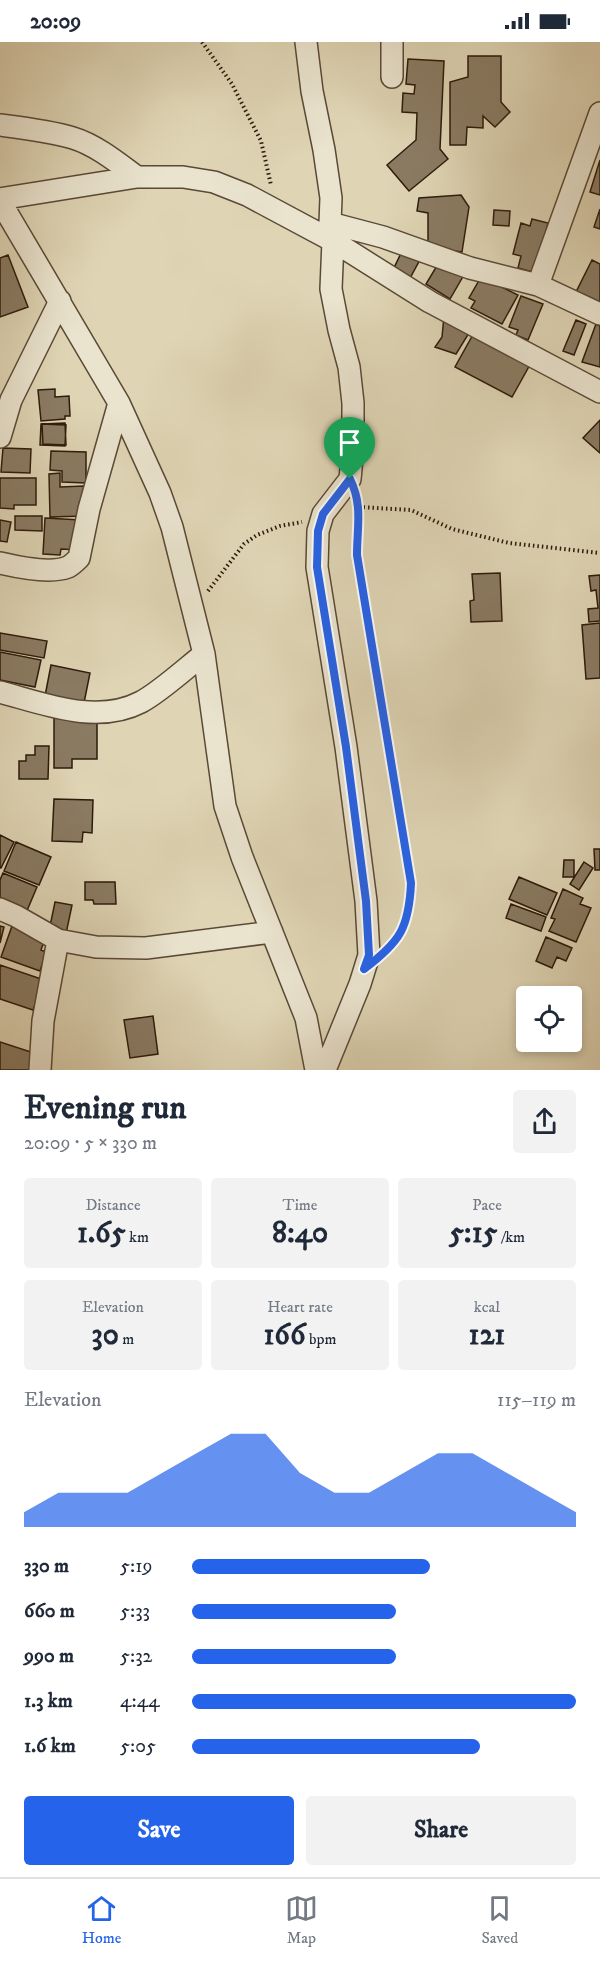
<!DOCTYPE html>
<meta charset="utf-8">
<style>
:root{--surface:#fff;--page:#f2f2f3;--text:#1f2937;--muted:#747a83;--line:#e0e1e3;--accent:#2563eb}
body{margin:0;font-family:"IM FELL DW Pica",serif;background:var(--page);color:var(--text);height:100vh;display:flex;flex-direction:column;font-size:22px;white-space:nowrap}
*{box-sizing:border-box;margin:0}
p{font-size:20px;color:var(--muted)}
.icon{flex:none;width:33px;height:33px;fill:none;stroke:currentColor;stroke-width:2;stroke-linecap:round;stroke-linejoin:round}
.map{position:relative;height:1028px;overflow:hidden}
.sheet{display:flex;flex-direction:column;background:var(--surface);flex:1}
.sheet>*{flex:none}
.buttons{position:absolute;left:516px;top:944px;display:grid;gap:12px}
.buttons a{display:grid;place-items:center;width:66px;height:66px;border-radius:6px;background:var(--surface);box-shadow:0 3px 9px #0003;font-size:30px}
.pin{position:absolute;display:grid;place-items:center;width:51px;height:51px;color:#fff;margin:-62px -26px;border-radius:50% 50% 50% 0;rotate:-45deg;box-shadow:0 0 6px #0007}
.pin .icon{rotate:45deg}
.round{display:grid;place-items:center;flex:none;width:63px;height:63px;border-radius:6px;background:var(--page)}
.head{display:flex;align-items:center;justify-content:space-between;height:102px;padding:0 24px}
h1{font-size:33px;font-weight:700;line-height:45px}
.figures{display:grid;grid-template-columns:repeat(3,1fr);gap:9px;height:102px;padding:6px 24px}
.figures div{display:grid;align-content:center;border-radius:6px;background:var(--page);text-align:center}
.figures b{font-size:30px;font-weight:700}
.figures small{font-size:16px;font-weight:400}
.figures p{font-size:16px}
.chart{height:168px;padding:12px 24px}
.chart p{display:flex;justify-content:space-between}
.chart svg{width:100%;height:108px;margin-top:6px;fill:var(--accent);opacity:.7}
.action{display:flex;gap:12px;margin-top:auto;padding:12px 24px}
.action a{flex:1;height:69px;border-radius:6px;background:var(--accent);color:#fff;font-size:24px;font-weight:700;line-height:69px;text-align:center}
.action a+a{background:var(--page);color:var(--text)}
ul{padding:0 24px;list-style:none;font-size:20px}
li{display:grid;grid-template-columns:96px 72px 1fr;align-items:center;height:45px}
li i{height:15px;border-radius:8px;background:var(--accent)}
.status{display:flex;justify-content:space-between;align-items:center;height:42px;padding:0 30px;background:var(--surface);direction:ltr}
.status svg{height:16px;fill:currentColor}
.dock{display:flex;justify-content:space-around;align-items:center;height:84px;border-top:2px solid var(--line);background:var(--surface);font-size:16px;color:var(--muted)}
.dock a{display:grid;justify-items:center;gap:3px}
.dock .selected{color:var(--accent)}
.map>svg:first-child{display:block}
</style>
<div class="status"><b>20:09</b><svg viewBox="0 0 49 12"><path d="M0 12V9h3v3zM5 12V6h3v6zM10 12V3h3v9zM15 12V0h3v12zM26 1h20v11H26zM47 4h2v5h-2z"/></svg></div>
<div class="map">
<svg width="600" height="1028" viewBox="0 0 600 1028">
<rect width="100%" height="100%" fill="#dfd5b5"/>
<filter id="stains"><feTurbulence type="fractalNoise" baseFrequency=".00333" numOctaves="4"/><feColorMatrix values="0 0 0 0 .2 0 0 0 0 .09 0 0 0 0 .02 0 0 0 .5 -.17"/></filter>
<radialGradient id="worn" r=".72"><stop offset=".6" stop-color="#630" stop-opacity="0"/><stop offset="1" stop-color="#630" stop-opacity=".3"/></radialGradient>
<path fill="#8a7b63" stroke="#2d1a0b" stroke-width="1.5" d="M468 14H501V60L510 70 495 85 483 74V86L467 85 466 103H450V40L468 35Z
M408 17 444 19 440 107 448 117 409 149 387 123 416 98 417 71 402 70 403 51 414 52 415 43 406 42Z
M600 118V153L590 150Z
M461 153 469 165 462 210 428 205V171L417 169 419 156Z
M600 167V187L594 185Z
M494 168 510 169 509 184 493 183Z
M532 177 548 181 536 231 518 226 521 214 513 212 521 181 530 184Z
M404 205 422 214 409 238 392 230Z
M8 213 28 265 0 275V216Z
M441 217 465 231 450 257 426 242Z
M592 218 600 222V264L575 252Z
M481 235 518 253 502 282 471 266 475 259 469 256Z
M521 254 543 262 528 298 516 293 518 288 509 285Z
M444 274 469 291 456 312 435 305 442 295Z
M576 278 586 282 574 313 563 309Z
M596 282 600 284V325L582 320Z
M475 289 532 319 512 355 455 325Z
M55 347V355L69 354 70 374H65V377L41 379 38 348Z
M600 378V411L583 396Z
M65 381 66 403 43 402 42 382Z
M41 382 66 383 65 404 40 403Z
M3 406 31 407 30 431 1 430Z
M51 409 86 410V441L62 440V429L50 428Z
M60 431V445L84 444 85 474 50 475 49 432Z
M0 436H36V463H14V467L0 466Z
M15 474H42V489L15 488Z
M45 476 81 478 80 508 61 507 60 513 43 512Z
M0 478 11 480 7 500 0 499Z
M500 531 502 579 471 580 470 559 474 558 472 532Z
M600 533V579L589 580 588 567 598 566 596 548 591 549 589 534Z
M600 581V636L586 637 582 583Z
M0 591 47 599 44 616 0 608Z
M0 610 41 618 35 645 0 638Z
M51 623 90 631 84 661 45 654Z
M54 674H97V717H72V726H54Z
M35 704H49L48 737H19V719H26V713H35Z
M54 757 93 758 92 791 83 790 82 800 52 799Z
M0 793 14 800 1 826H0Z
M16 800 51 815 39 843 4 829Z
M594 807H600V828H595Z
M564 818H574V835H563Z
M584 820 593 826 579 848 570 842Z
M3 831 37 845 26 871 0 860V838Z
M519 835 557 851 547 873 509 857Z
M85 840H115L116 862H94L93 858H85Z
M563 847 583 856 580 862 591 866 576 900 549 889 555 877 551 876Z
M55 860 72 863 66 892 49 889Z
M511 862 546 875 541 889 506 876Z
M0 884 4 885 0 901Z
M12 884 45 896 41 908 46 910 40 929 1 915Z
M546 895 572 906 566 919 557 915 552 926 536 919Z
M0 923 44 938 33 968 0 957Z
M153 974 158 1012 130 1016 124 978Z
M0 1000 37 1012 32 1028H0Z"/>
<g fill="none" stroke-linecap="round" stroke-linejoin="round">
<g stroke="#5a4936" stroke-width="24">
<path id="minor" d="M306 0 312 49 324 108 331 156 330 181 333 199 331 247 339 288 349 325 353 361V406L350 437 323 472 318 489 317 525 346 705 366 859 369 913 360 942 325 1028
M392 0V35
M0 83C24 86 50 89 73 96 96 103 118 121 137 135
M0 157 137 135H183L214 140 247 153 333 199 430 260 600 350
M0 159 119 361 160 451 172 485 204 612 225 764 242 815 306 976 316 1028
M330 181 383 195 470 226 538 243 600 272
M538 243 600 71
M0 395 11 358 60 259
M0 521C17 525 51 532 68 525 72 523 76 519 79 516L89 467 119 361
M0 650C45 662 97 683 141 660 160 650 186 626 204 612
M0 867 16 874 58 898 96 905 146 906 272 890
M40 1028 43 979 58 898"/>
</g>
<path stroke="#2d1a0b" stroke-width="4" stroke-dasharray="1.5 3" stroke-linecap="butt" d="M202 0 232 42 261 99 271 143
M358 460 357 513 411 841C410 867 405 888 389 908
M359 465 411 468 452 487 509 501 600 511
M208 549 244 502 257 493 280 484 302 480"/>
<use href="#minor" stroke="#eae4cf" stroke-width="21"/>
</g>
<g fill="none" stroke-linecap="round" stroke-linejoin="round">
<g stroke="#fff" stroke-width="12">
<path id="route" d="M350 437C363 463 357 485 357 513L411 841C409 886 400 900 364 927L369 913 366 859 346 705 317 525 318 489 323 472Z"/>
</g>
<use href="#route" stroke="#2563eb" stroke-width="8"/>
</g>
<rect width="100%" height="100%" filter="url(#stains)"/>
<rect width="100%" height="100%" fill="url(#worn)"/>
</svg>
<div class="buttons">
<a><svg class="icon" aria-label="locate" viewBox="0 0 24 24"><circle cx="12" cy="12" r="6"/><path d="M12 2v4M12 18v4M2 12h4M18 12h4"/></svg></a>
</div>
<div class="pin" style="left:350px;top:437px;background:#1e9e55"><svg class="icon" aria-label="arrive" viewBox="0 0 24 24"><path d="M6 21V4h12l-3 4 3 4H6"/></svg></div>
</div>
<section class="sheet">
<div class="head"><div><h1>Evening run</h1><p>20:09 · 5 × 330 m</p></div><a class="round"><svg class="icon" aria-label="share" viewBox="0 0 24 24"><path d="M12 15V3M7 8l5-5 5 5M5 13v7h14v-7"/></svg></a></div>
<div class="figures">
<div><p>Distance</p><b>1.65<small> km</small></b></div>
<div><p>Time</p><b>8:40</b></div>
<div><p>Pace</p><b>5:15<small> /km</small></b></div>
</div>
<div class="figures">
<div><p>Elevation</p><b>30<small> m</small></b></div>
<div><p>Heart rate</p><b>166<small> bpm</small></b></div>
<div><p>kcal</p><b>121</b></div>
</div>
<div class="chart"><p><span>Elevation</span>115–119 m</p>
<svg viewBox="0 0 160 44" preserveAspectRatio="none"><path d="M0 44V38L10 30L20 30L30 30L40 22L50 14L60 6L70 6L80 22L90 30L100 30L110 22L120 14L130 14L140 22L150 30L160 38V44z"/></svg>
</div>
<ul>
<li><b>330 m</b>5:19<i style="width:62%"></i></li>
<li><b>660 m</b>5:33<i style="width:53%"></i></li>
<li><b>990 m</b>5:32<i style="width:53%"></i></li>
<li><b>1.3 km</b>4:44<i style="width:100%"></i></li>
<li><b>1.6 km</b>5:05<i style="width:75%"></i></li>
</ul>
<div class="action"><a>Save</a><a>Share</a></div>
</section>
<nav class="dock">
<a class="selected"><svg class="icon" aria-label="home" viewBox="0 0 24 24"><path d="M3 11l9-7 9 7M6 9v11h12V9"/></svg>Home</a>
<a><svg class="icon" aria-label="map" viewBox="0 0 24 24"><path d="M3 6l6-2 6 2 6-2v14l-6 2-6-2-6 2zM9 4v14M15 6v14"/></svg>Map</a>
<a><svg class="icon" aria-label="saved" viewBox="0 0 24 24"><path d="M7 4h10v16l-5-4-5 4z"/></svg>Saved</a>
</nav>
